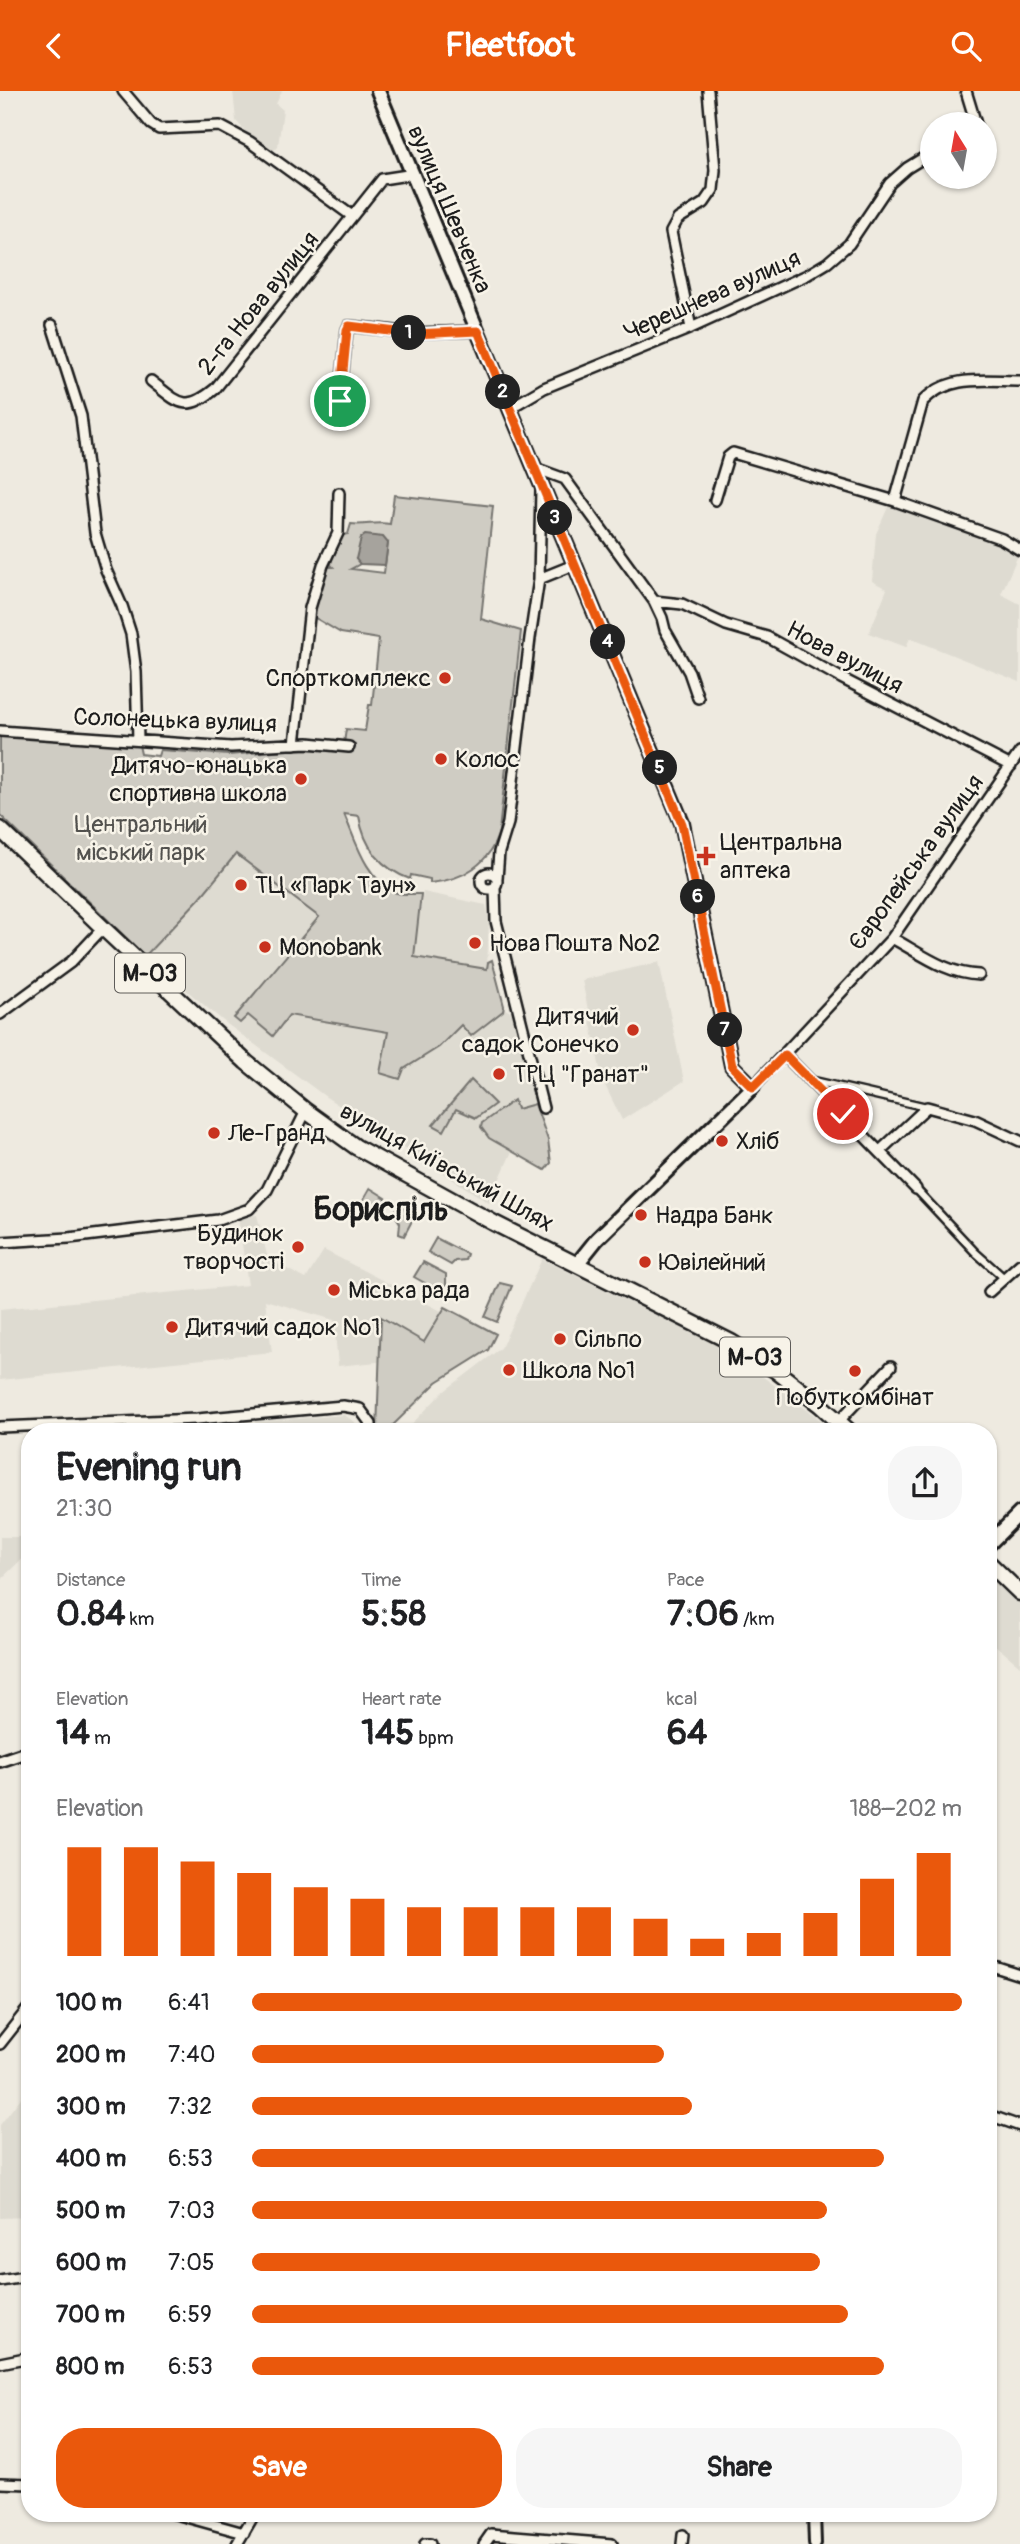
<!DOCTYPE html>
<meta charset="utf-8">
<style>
:root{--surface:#fff;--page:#f6f6f6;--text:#202124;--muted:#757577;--accent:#ea580c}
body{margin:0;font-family:Pangolin,sans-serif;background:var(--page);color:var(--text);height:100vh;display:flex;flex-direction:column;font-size:26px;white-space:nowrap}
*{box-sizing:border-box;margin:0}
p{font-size:23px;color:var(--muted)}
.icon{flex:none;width:38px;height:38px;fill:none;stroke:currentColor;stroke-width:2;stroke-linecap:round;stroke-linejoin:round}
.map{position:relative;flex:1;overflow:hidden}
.panel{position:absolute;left:21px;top:1332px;width:976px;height:1099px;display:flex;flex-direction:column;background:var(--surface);border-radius:28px;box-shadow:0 2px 5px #0004}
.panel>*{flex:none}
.needle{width:46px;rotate:349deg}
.fabs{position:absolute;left:920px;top:21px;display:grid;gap:14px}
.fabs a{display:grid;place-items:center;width:77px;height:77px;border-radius:50%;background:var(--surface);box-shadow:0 2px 5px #0004;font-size:35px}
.pin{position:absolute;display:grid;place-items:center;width:60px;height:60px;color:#fff;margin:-30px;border:4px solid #fff;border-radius:50%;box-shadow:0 2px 7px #0007}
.km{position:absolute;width:35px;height:35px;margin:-18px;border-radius:50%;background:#222;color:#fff;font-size:19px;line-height:35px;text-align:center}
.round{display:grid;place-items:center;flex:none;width:74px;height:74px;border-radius:28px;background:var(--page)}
.summary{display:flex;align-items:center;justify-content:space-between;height:119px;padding:0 35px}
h1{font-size:38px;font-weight:700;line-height:52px}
.figures{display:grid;grid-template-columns:repeat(3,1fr);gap:10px;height:119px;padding:7px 35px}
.figures div{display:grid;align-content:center}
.figures b{font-size:35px;font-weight:700}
.figures small{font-size:19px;font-weight:400}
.figures p{font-size:19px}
.chart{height:196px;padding:14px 35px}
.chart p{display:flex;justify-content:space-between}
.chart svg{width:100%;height:126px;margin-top:7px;stroke:var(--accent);stroke-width:6}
.cta{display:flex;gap:14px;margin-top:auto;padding:14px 35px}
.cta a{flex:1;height:80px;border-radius:28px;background:var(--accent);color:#fff;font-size:28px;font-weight:700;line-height:80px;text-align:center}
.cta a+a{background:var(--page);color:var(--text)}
ul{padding:0 35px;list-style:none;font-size:23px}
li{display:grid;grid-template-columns:112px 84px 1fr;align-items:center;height:52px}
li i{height:18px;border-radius:9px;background:var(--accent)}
header{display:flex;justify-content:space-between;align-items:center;height:91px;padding:0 35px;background:var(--accent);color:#fff;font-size:32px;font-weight:700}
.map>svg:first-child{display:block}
</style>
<header><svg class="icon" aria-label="back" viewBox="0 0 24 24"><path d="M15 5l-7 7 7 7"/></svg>Fleetfoot<svg class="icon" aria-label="search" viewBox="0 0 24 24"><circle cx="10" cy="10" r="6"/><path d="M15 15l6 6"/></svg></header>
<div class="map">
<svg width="1020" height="2453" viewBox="0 0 1020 2453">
<rect width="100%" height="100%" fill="#eeeae0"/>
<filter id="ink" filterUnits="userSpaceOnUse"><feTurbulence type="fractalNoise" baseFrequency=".0143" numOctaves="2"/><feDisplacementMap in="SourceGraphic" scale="14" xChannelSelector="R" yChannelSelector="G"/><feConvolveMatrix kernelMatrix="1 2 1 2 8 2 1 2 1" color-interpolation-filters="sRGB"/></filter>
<g filter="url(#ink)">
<path fill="#dedbd1" d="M233 0H282L276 13 283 19 278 55 272 61 251 46 236 30Z
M889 414 1003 453 1019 462 1001 503 1020 513V591L910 547 906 556 869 542 887 498 872 490 876 443Z
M236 763 319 825 235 926 240 932 247 924H289L388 941 404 978 439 956 461 934 471 945 505 918 514 923 535 1006 533 1013H535L542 1026 548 1049 516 1051 489 1112 326 1006 227 933 145 865 199 808Z
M423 801 486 814 489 830 487 878 413 866Z
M659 871 684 990 622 1029 602 988 582 889Z
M257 1124 268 1168 306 1188 324 1159 445 1222 416 1267 338 1275 334 1229 265 1209 272 1261 0 1289V1218L248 1194 238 1126Z
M542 1168 730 1261 835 1340H405L442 1302 501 1257Z
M344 1324 355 1331 356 1340H255V1331Z
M27 1411H30V1467H23L0 1489V1446H23Z
M989 1484 1020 1510V1575L989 1549Z
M30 1995V2126L0 2127V2034Z"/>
<path fill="#cfccc3" stroke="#767470" stroke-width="2" fill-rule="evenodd" d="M394 404 493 415 481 528 521 540 499 740C490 773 463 789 430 792V788L411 784 410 788C380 777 364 756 359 725L344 723C356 750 365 786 394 801 401 804 413 803 421 803L414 866 487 878 488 871 492 869 504 915 503 920 471 945 461 934 439 956 404 978 400 988 380 982 388 941 289 924 273 945 248 924 240 932 234 927 319 826 236 763 199 808 145 865 0 724V644L139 654 141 663 158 665 160 659 229 664 296 658 343 659 346 638 365 640 369 614H372L379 548 341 542 312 525 326 476H333L331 474 332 466 343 444 348 443 351 433C365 435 376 430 390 433ZM388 452 384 482 351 478 360 473 356 468Z
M471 989 495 1013 476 1027 456 1018 444 1040 433 1034Z
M514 1009 517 1018 535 1013 548 1049 551 1072 545 1079 489 1047 481 1036 482 1032Z
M370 1097 386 1107 378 1118 372 1117 363 1122 358 1118Z
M399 1114 415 1124 404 1145 399 1143 400 1132 394 1122Z
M436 1147 467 1163 465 1169 455 1170 451 1174 428 1161Z
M423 1171 446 1183V1194L441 1201 414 1186Z
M500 1192 512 1195 497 1231 485 1226Z
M445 1216 496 1243 488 1259 437 1291 387 1340H377L381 1226 424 1251Z"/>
<path fill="#a6a39d" stroke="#6f6d69" stroke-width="2" d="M365 444 383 446 388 452 385 474 360 473 356 468 361 447Z"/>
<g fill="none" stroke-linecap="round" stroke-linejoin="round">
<g stroke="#1c1c1c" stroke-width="11">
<path id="pedestrian" d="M810 989 927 1016
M916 1098 975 1161 1003 1186"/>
</g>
<g stroke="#1c1c1c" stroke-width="14">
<path id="minor" d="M123 0 151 33 159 38 220 35 250 51 352 125
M966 0 976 33
M52 234 81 325 95 442 106 479 122 515 131 543 136 581 138 649
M691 237 671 141 678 128 704 112 713 99 715 79 708 0
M151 290C178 311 185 323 215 298L382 88 414 83
M340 310 347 239 349 235 414 242 478 240
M510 317 544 297 691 237 807 184 827 172 849 153 890 92 907 77 933 61
M535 377 565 388 654 510 662 527 665 539 689 581 698 607
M715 409 728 366 733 362 895 410 1002 448 1020 459
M895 410 923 310C949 283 985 290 1020 290
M539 488 541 398
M654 510 682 513 726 534 767 546 841 587 1011 675
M0 640 231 656 308 652 349 656
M295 653 310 517 323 474 338 442 339 402
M481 790a8 8 0 1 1 16 0a8 8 0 1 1-16 0Z
M497 788 499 761 508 732 530 547 539 488 576 473
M495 797 496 830 543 1017
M892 847C920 862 946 883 979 884
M0 923 71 871 103 837
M785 964 916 1098
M753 996 892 847 1020 661
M880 1060 927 1016 975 1029 1020 1050
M0 1151 69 1147 218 1129 249 1118 267 1099 306 1020
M989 1201 1020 1173
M838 1331 891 1275
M0 1336 197 1328 343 1315 360 1318 371 1333V1340
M989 1874 1020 1884
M0 1953 30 1915
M989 2024 1020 2035
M0 2190 30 2185
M0 2272 30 2266
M0 2392 30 2393
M172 2422 244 2442
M237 2453 255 2422
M425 2453H430
M484 2453 491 2443 612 2453
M682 2453 683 2444"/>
</g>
<g stroke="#1c1c1c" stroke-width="16">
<path id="tertiary" d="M0 1670 30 1660
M814 2422 815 2453"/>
</g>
<g stroke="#1c1c1c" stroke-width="18">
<path id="secondary" d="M378 0 682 732 732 975 753 996 597 1148 577 1173
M989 1453 1020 1422"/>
</g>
<g stroke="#1c1c1c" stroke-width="19">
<path id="trunk" d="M0 738 103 837 246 971 306 1020 356 1056 494 1132 731 1251 775 1279 820 1314 849 1340
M989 1472 1020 1502"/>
</g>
<use href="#pedestrian" stroke="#f7f3e8" stroke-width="6"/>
<use href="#minor" stroke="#f7f3e8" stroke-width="9"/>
<use href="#tertiary" stroke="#f7f3e8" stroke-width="10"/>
<use href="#secondary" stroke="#f7f3e8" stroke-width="12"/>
<use href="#trunk" stroke="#f7f3e8" stroke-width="14"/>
</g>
</g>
<g fill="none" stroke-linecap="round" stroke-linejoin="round" filter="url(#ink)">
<g stroke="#fff" stroke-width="14">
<path id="route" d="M340 310 347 239 349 235 414 243 478 240 682 733 732 975 753 996 785 964 843 1023"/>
</g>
<use href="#route" stroke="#ea580c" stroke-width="9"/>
</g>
<g fill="#c8321e" stroke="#f7f3e8" stroke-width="2.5">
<circle cx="445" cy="587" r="7"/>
<circle cx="441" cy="668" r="7"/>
<circle cx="301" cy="688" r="7"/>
<path d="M702.5 754.5h7v7h7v7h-7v7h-7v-7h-7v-7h7z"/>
<circle cx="241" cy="794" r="7"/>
<circle cx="475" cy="852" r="7"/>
<circle cx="265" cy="856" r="7"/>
<circle cx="633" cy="939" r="7"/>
<circle cx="499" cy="983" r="7"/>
<circle cx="214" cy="1042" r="7"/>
<circle cx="722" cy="1050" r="7"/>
<circle cx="641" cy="1124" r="7"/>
<circle cx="298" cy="1156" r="7"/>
<circle cx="645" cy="1171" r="7"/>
<circle cx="334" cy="1199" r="7"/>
<circle cx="172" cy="1236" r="7"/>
<circle cx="560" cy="1248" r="7"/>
<circle cx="509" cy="1279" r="7"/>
<circle cx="855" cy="1280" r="7"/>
</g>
<g text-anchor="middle" stroke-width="5" stroke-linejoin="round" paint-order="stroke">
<g fill="#f7f3e8" stroke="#5e5c59" stroke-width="2">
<rect x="115" y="862.5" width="70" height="39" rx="5"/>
<rect x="720" y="1246.5" width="70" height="39" rx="5"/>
</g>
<g font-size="23" font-weight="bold" fill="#1c1c1c">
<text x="150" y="890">М-03</text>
<text x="755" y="1274">М-03</text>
</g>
<g font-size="24" fill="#1c1c1c" stroke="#f7f3e8">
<text transform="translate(450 118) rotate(67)" y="8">вулиця Шевченка</text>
<text transform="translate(712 204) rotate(-24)" y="8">Черешнева вулиця</text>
<text transform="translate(258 212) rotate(-51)" y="8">2-га Нова вулиця</text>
<text transform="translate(845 566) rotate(28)" y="8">Нова вулиця</text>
<text transform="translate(175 629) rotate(2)" y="8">Солонецька вулиця</text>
<text transform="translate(916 771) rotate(-54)" y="8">Європейська вулиця</text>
<text transform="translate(447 1076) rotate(29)" y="8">вулиця Київський Шлях</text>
</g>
<g font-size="24" fill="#1c1c1c" stroke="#f7f3e8" text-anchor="start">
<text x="431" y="595" text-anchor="end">Спорткомплекс</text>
<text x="455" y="676">Колос</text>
<text x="287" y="682" text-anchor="end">Дитячо-юнацька<tspan x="287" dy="28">спортивна школа</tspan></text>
<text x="720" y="759">Центральна<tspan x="720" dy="28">аптека</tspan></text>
<text x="255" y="802">ТЦ «Парк Таун»</text>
<text x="489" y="860">Нова Пошта №2</text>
<text x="279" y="864">Monobank</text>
<text x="619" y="933" text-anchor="end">Дитячий<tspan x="619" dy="28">садок Сонечко</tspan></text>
<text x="513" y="991">ТРЦ "Гранат"</text>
<text x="228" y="1050">Ле-Гранд</text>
<text x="736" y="1058">Хліб</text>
<text x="655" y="1132">Надра Банк</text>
<text x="284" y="1150" text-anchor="end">Будинок<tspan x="284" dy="28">творчості</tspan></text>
<text x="659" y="1179">Ювілейний</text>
<text x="348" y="1207">Міська рада</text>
<text x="186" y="1244">Дитячий садок №1</text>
<text x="574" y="1256">Сільпо</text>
<text x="523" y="1287">Школа №1</text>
<text x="855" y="1314" text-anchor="middle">Побуткомбінат</text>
</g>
<g font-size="24" fill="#52514e" stroke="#f7f3e8">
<text x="141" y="741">Центральний<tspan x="141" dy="28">міський парк</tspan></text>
</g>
<g font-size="32" font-weight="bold" fill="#1c1c1c" stroke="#f7f3e8">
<text x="381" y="1129">Бориспіль</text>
</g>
</g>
</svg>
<div class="fabs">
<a><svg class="needle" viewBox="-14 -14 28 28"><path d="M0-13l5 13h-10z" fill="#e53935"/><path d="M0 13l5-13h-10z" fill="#757577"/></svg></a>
</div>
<div class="pin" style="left:340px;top:310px;background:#1e9e55"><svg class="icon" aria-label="arrive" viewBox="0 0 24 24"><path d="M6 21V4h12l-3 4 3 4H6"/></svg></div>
<div class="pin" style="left:843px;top:1023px;background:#d93025"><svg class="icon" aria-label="check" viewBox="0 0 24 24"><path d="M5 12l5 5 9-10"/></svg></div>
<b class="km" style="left:409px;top:242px">1</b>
<b class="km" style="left:503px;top:301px">2</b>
<b class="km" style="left:555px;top:427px">3</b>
<b class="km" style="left:608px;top:551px">4</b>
<b class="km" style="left:660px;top:677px">5</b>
<b class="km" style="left:698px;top:806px">6</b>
<b class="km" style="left:725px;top:939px">7</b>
<section class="panel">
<div class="summary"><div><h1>Evening run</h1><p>21:30</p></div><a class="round"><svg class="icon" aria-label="share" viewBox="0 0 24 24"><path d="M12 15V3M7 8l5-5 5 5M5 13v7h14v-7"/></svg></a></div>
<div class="figures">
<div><p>Distance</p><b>0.84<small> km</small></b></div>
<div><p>Time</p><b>5:58</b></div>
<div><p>Pace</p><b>7:06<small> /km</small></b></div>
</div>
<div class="figures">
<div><p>Elevation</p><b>14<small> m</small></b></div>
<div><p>Heart rate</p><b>145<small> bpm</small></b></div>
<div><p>kcal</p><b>64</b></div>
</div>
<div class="chart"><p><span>Elevation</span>188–202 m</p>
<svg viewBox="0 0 160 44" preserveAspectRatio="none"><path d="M5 44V6M15 44V6M25 44V11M35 44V15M45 44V20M55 44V24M65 44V27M75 44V27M85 44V27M95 44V27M105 44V31M115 44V38M125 44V36M135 44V29M145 44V17M155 44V8"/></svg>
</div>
<ul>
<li><b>100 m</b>6:41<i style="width:100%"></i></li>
<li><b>200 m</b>7:40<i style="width:58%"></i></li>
<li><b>300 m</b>7:32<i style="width:62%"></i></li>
<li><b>400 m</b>6:53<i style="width:89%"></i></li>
<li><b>500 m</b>7:03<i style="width:81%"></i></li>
<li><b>600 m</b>7:05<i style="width:80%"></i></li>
<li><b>700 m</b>6:59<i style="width:84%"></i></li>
<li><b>800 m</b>6:53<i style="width:89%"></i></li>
</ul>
<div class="cta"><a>Save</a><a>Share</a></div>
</section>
</div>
